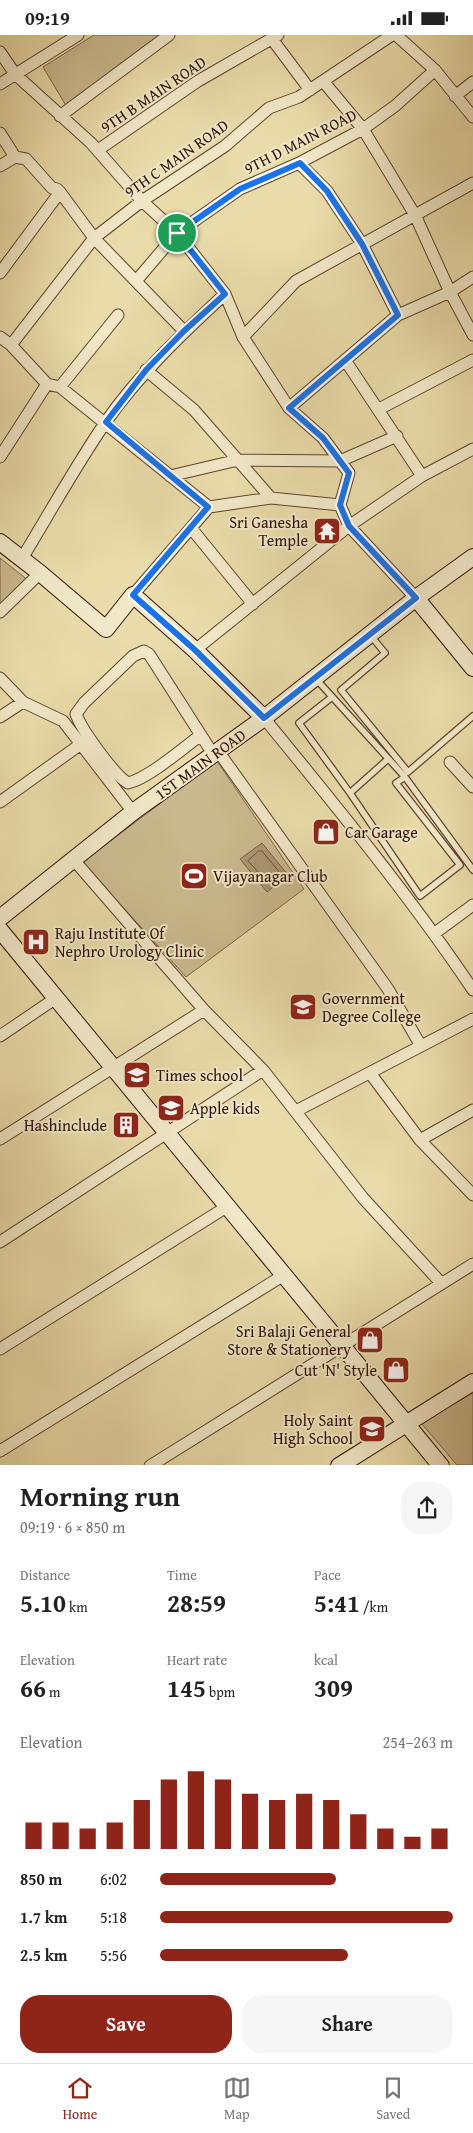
<!DOCTYPE html>
<meta charset="utf-8">
<style>
:root{--surface:#fff;--page:#f6f6f6;--text:#222;--muted:#767676;--line:#e0e0e0;--accent:#8f2418}
body{margin:0;font-family:"Gentium Book Plus",serif;background:var(--page);color:var(--text);height:100vh;display:flex;flex-direction:column;font-size:19px;white-space:nowrap}
*{box-sizing:border-box;margin:0}
p{font-size:16px;color:var(--muted)}
.icon{flex:none;width:28px;height:28px;fill:none;stroke:currentColor;stroke-width:2;stroke-linecap:round;stroke-linejoin:round}
.map{position:relative;height:1430px;overflow:hidden}
.drawer{display:flex;flex-direction:column;background:var(--surface);flex:1}
.drawer>*{flex:none}
.pin{position:absolute;display:grid;place-items:center;width:42px;height:42px;color:#fff;margin:-21px;border:2px solid #fff;border-radius:50%;box-shadow:0 1px 5px #0007}
.round{display:grid;place-items:center;flex:none;width:52px;height:52px;border-radius:20px;background:var(--page)}
.head{display:flex;align-items:center;justify-content:space-between;height:85px;padding:0 20px}
h1{font-size:28px;font-weight:600;line-height:38px}
.figures{display:grid;grid-template-columns:repeat(3,1fr);gap:8px;height:85px;padding:5px 20px}
.figures div{display:grid;align-content:center}
.figures b{font-size:25px;font-weight:600}
.figures small{font-size:14px;font-weight:400}
.figures p{font-size:14px}
.chart{height:140px;padding:10px 20px}
.chart p{display:flex;justify-content:space-between}
.chart svg{width:100%;height:90px;margin-top:5px;stroke:var(--accent);stroke-width:6}
.button{display:flex;gap:10px;margin-top:auto;padding:10px 20px}
.button a{flex:1;height:58px;border-radius:20px;background:var(--accent);color:#fff;font-size:20px;font-weight:600;line-height:58px;text-align:center}
.button a+a{background:var(--page);color:var(--text)}
ul{padding:0 20px;list-style:none;font-size:16px}
li{display:grid;grid-template-columns:80px 60px 1fr;align-items:center;height:38px}
li i{height:12px;border-radius:6px;background:var(--accent)}
.status{display:flex;justify-content:space-between;align-items:center;height:35px;padding:0 25px;background:var(--surface);direction:ltr}
.status svg{height:14px;fill:currentColor}
.tab-bar{display:flex;justify-content:space-around;align-items:center;height:70px;border-top:1px solid var(--line);background:var(--surface);font-size:14px;color:var(--muted)}
.tab-bar a{display:grid;justify-items:center;gap:2px}
.tab-bar .selected{color:var(--accent)}
.map>svg:first-child{display:block}
</style>
<div class="status"><b>09:19</b><svg viewBox="0 0 49 12"><path d="M0 12V9h3v3zM5 12V6h3v6zM10 12V3h3v9zM15 12V0h3v12zM26 1h20v11H26zM47 4h2v5h-2z"/></svg></div>
<div class="map">
<svg width="473" height="1431" viewBox="0 0 473 1431">
<rect width="100%" height="100%" fill="#eadcaa"/>
<filter id="stains"><feTurbulence type="fractalNoise" baseFrequency=".004" numOctaves="4"/><feColorMatrix values="0 0 0 0 .2 0 0 0 0 .09 0 0 0 0 .02 0 0 0 .5 -.17"/></filter>
<radialGradient id="worn" r=".72"><stop offset=".6" stop-color="#630" stop-opacity="0"/><stop offset="1" stop-color="#630" stop-opacity=".3"/></radialGradient>
<path fill="#cab98e" stroke="#7c644a" d="M94 0H168L68 74 43 32Z
M0 523 29 546 0 572Z
M217 726 304 854 186 942 82 827Z
M473 1358V1430H457L421 1388Z"/>
<path fill="#aa9772" stroke="#786146" d="M262 808 288 840 267 857 240 824Z"/>
<g fill="none" stroke-linecap="round" stroke-linejoin="round">
<path stroke="#6c543c" stroke-width="1" d="M259 816H262L280 838 269 849 248 826Z"/>
<g stroke="#5d432e" stroke-width="8">
<path id="lane" d="M371 601 385 618 341 655 408 737 473 681
M316 644 405 742 473 835
M332 662 299 688 350 758 420 861 460 830 396 748 405 742
M350 758 388 724"/>
</g>
<g stroke="#5d432e" stroke-width="13">
<path id="street" d="M396 0 435 35 473 82
M272 4 310 55
M0 17 15 39 91 108 142 166 177 198 225 259 243 302 289 373 323 403 349 438 340 470
M323 46 363 94 415 180 450 257 473 300
M0 49 78 0
M455 61 473 47
M60 81 169 0
M0 98 15 122 26 124 52 153 57 154 60 157 94 203 184 296
M98 115 198 46 278 0
M299 128 327 156 362 209 398 280
M0 131 15 122
M0 238 60 157
M136 246 177 198 240 154 299 128 363 94 395 71 435 35
M0 302 11 310 47 349 60 352 209 472
M243 302 296 246 473 148
M11 310 94 203 142 166 225 111 269 73 299 62 392 0
M345 325 422 441
M146 335 194 375 271 463
M60 352 118 280
M289 373 398 280 450 257 473 242
M379 374 473 325
M0 422 47 349
M170 441 238 425 340 426 397 401
M191 493 253 569
M21 525C49 479 75 432 105 388 139 339 182 299 225 259
M133 560 209 472 271 463 340 470 349 491 416 563
M0 577 40 538
M195 615 349 491 422 441 473 414
M0 643 23 667 63 686 133 777
M0 682 23 667
M264 683C336 771 409 860 473 955
M201 700C183 713 149 743 128 748 115 741 81 694 76 679L84 668 133 621 144 616 149 619 213 719
M218 716 388 954 421 1011
M450 727 473 752
M0 767 81 709
M73 824 204 975 263 1035 363 1163 441 1248
M435 898 473 870
M0 1001 56 963
M370 1038 420 1105 473 1160
M296 1076 473 984
M0 1104 204 975
M420 1105 473 1075
M0 1207 263 1035
M0 1314 228 1171
M0 1416 284 1240
M150 1431 473 1229"/>
</g>
<g stroke="#2e1005" stroke-width="18">
<path id="secondary" d="M0 507 40 538 106 594 133 560 195 615 264 683
M416 563 473 633
M0 883 133 777 264 683 416 563 473 522
M0 895 441 1431
M339 1431 473 1347"/>
</g>
<use href="#lane" stroke="#f1e8c8" stroke-width="5.5"/>
<use href="#street" stroke="#f1e8c8" stroke-width="11"/>
<use href="#secondary" stroke="#f1e8c8" stroke-width="16"/>
</g>
<g fill="none" stroke-linecap="round" stroke-linejoin="round">
<g stroke="#fff" stroke-width="10">
<path id="route" d="M300 128 327 156 362 209 398 280 289 373 323 403 349 438 340 470 349 491 416 563 264 683 195 615 133 560 208 472 106 387 146 335 184 296 225 259 177 198 240 154Z"/>
</g>
<use href="#route" stroke="#1a73e8" stroke-width="6"/>
</g>
<defs>
<g id="temple-square" transform="scale(1.4375)"><rect x="-9" y="-9" width="18" height="18" rx="4" fill="#8f2418" stroke="#f1e8c8"/><path d="M0-6L5-2H3V0L6.5 2.5H4V6H1.5V3h-3V6H-4V2.5H-6.5L-3 0V-2H-5Z" fill="#fff"/></g>
<g id="shop-square" transform="scale(1.4375)"><rect x="-9" y="-9" width="18" height="18" rx="4" fill="#8f2418" stroke="#f1e8c8"/><path d="M-5-2.5h2.3a2.7 3.5 0 0 1 5.4 0H5L5.5 6h-11ZM-1.5-2.5h3a1.5 2.3 0 0 0-3 0Z" fill="#fff"/></g>
<g id="stadium-square" transform="scale(1.4375)"><rect x="-9" y="-9" width="18" height="18" rx="4" fill="#8f2418" stroke="#f1e8c8"/><path d="M0-5a6.5 5 0 1 0 0 10a6.5 5 0 1 0 0-10ZM-3.5-1.8h7v3.6h-7Z" fill="#fff"/></g>
<g id="hospital-square" transform="scale(1.4375)"><rect x="-9" y="-9" width="18" height="18" rx="4" fill="#8f2418" stroke="#f1e8c8"/><path d="M-5-5h3v3.5h4V-5h3V5h-3V1.5h-4V5h-3Z" fill="#fff"/></g>
<g id="university-square" transform="scale(1.4375)"><rect x="-9" y="-9" width="18" height="18" rx="4" fill="#8f2418" stroke="#f1e8c8"/><path d="M0-5L7-2L0 1L-7-2ZM-4 1L0 2.5L4 1V4Q0 6-4 4Z" fill="#fff"/></g>
<g id="school-square" transform="scale(1.4375)"><rect x="-9" y="-9" width="18" height="18" rx="4" fill="#8f2418" stroke="#f1e8c8"/><path d="M0-5L7-2L0 1L-7-2ZM-4 1L0 2.5L4 1V4Q0 6-4 4Z" fill="#fff"/></g>
<g id="building-square" transform="scale(1.4375)"><rect x="-9" y="-9" width="18" height="18" rx="4" fill="#8f2418" stroke="#f1e8c8"/><path d="M-4-6H4V6H1V3H-1V6H-4ZM-2.5-4.3h1.7v1.8h-1.7ZM.8-4.3h1.7v1.8H.8ZM-2.5-1h1.7V.8h-1.7ZM.8-1h1.7V.8H.8Z" fill="#fff"/></g>
</defs>
<g fill-rule="evenodd">
<use href="#temple-square" x="327" y="496"/>
<use href="#shop-square" x="326" y="797"/>
<use href="#stadium-square" x="194" y="841"/>
<use href="#hospital-square" x="36" y="907"/>
<use href="#university-square" x="303" y="972"/>
<use href="#school-square" x="137" y="1040"/>
<use href="#school-square" x="171" y="1073"/>
<use href="#building-square" x="126" y="1090"/>
<use href="#shop-square" x="370" y="1305"/>
<use href="#shop-square" x="396" y="1335"/>
<use href="#school-square" x="372" y="1394"/>
</g>
<g text-anchor="middle" stroke-width="4" stroke-linejoin="round" paint-order="stroke">
<g font-size="16" fill="#2e1005" stroke="#f1e8c8">
<text transform="translate(153 59) rotate(-34)" y="6">9TH B MAIN ROAD</text>
<text transform="translate(300 106) rotate(-27)" y="6">9TH D MAIN ROAD</text>
<text transform="translate(176 123) rotate(-35)" y="6">9TH C MAIN ROAD</text>
<text transform="translate(200 729) rotate(-36)" y="6">1ST MAIN ROAD</text>
</g>
<g font-size="16" fill="#2e1005" stroke="#f1e8c8" text-anchor="start">
<text x="308" y="493" text-anchor="end">Sri Ganesha<tspan x="308" dy="18">Temple</tspan></text>
<text x="345" y="803">Car Garage</text>
<text x="213" y="847">Vijayanagar Club</text>
<text x="55" y="904">Raju Institute Of<tspan x="55" dy="18">Nephro Urology Clinic</tspan></text>
<text x="322" y="969">Government<tspan x="322" dy="18">Degree College</tspan></text>
<text x="156" y="1046">Times school</text>
<text x="190" y="1079">Apple kids</text>
<text x="107" y="1096" text-anchor="end">Hashinclude</text>
<text x="351" y="1302" text-anchor="end">Sri Balaji General<tspan x="351" dy="18">Store &amp; Stationery</tspan></text>
<text x="377" y="1341" text-anchor="end">Cut 'N' Style</text>
<text x="353" y="1391" text-anchor="end">Holy Saint<tspan x="353" dy="18">High School</tspan></text>
</g>
</g>
<rect width="100%" height="100%" filter="url(#stains)"/>
<rect width="100%" height="100%" fill="url(#worn)"/>
</svg>
<div class="pin" style="left:177px;top:198px;background:#1e9e55"><svg class="icon" aria-label="arrive" viewBox="0 0 24 24"><path d="M6 21V4h12l-3 4 3 4H6"/></svg></div>
</div>
<section class="drawer">
<div class="head"><div><h1>Morning run</h1><p>09:19 · 6 × 850 m</p></div><a class="round"><svg class="icon" aria-label="share" viewBox="0 0 24 24"><path d="M12 15V3M7 8l5-5 5 5M5 13v7h14v-7"/></svg></a></div>
<div class="figures">
<div><p>Distance</p><b>5.10<small> km</small></b></div>
<div><p>Time</p><b>28:59</b></div>
<div><p>Pace</p><b>5:41<small> /km</small></b></div>
</div>
<div class="figures">
<div><p>Elevation</p><b>66<small> m</small></b></div>
<div><p>Heart rate</p><b>145<small> bpm</small></b></div>
<div><p>kcal</p><b>309</b></div>
</div>
<div class="chart"><p><span>Elevation</span>254–263 m</p>
<svg viewBox="0 0 160 44" preserveAspectRatio="none"><path d="M5 44V31M15 44V31M25 44V34M35 44V31M45 44V20M55 44V10M65 44V6M75 44V10M85 44V17M95 44V20M105 44V17M115 44V20M125 44V27M135 44V34M145 44V38M155 44V34"/></svg>
</div>
<ul>
<li><b>850 m</b>6:02<i style="width:60%"></i></li>
<li><b>1.7 km</b>5:18<i style="width:100%"></i></li>
<li><b>2.5 km</b>5:56<i style="width:64%"></i></li>
</ul>
<div class="button"><a>Save</a><a>Share</a></div>
</section>
<nav class="tab-bar">
<a class="selected"><svg class="icon" aria-label="home" viewBox="0 0 24 24"><path d="M3 11l9-7 9 7M6 9v11h12V9"/></svg>Home</a>
<a><svg class="icon" aria-label="map" viewBox="0 0 24 24"><path d="M3 6l6-2 6 2 6-2v14l-6 2-6-2-6 2zM9 4v14M15 6v14"/></svg>Map</a>
<a><svg class="icon" aria-label="saved" viewBox="0 0 24 24"><path d="M7 4h10v16l-5-4-5 4z"/></svg>Saved</a>
</nav>
